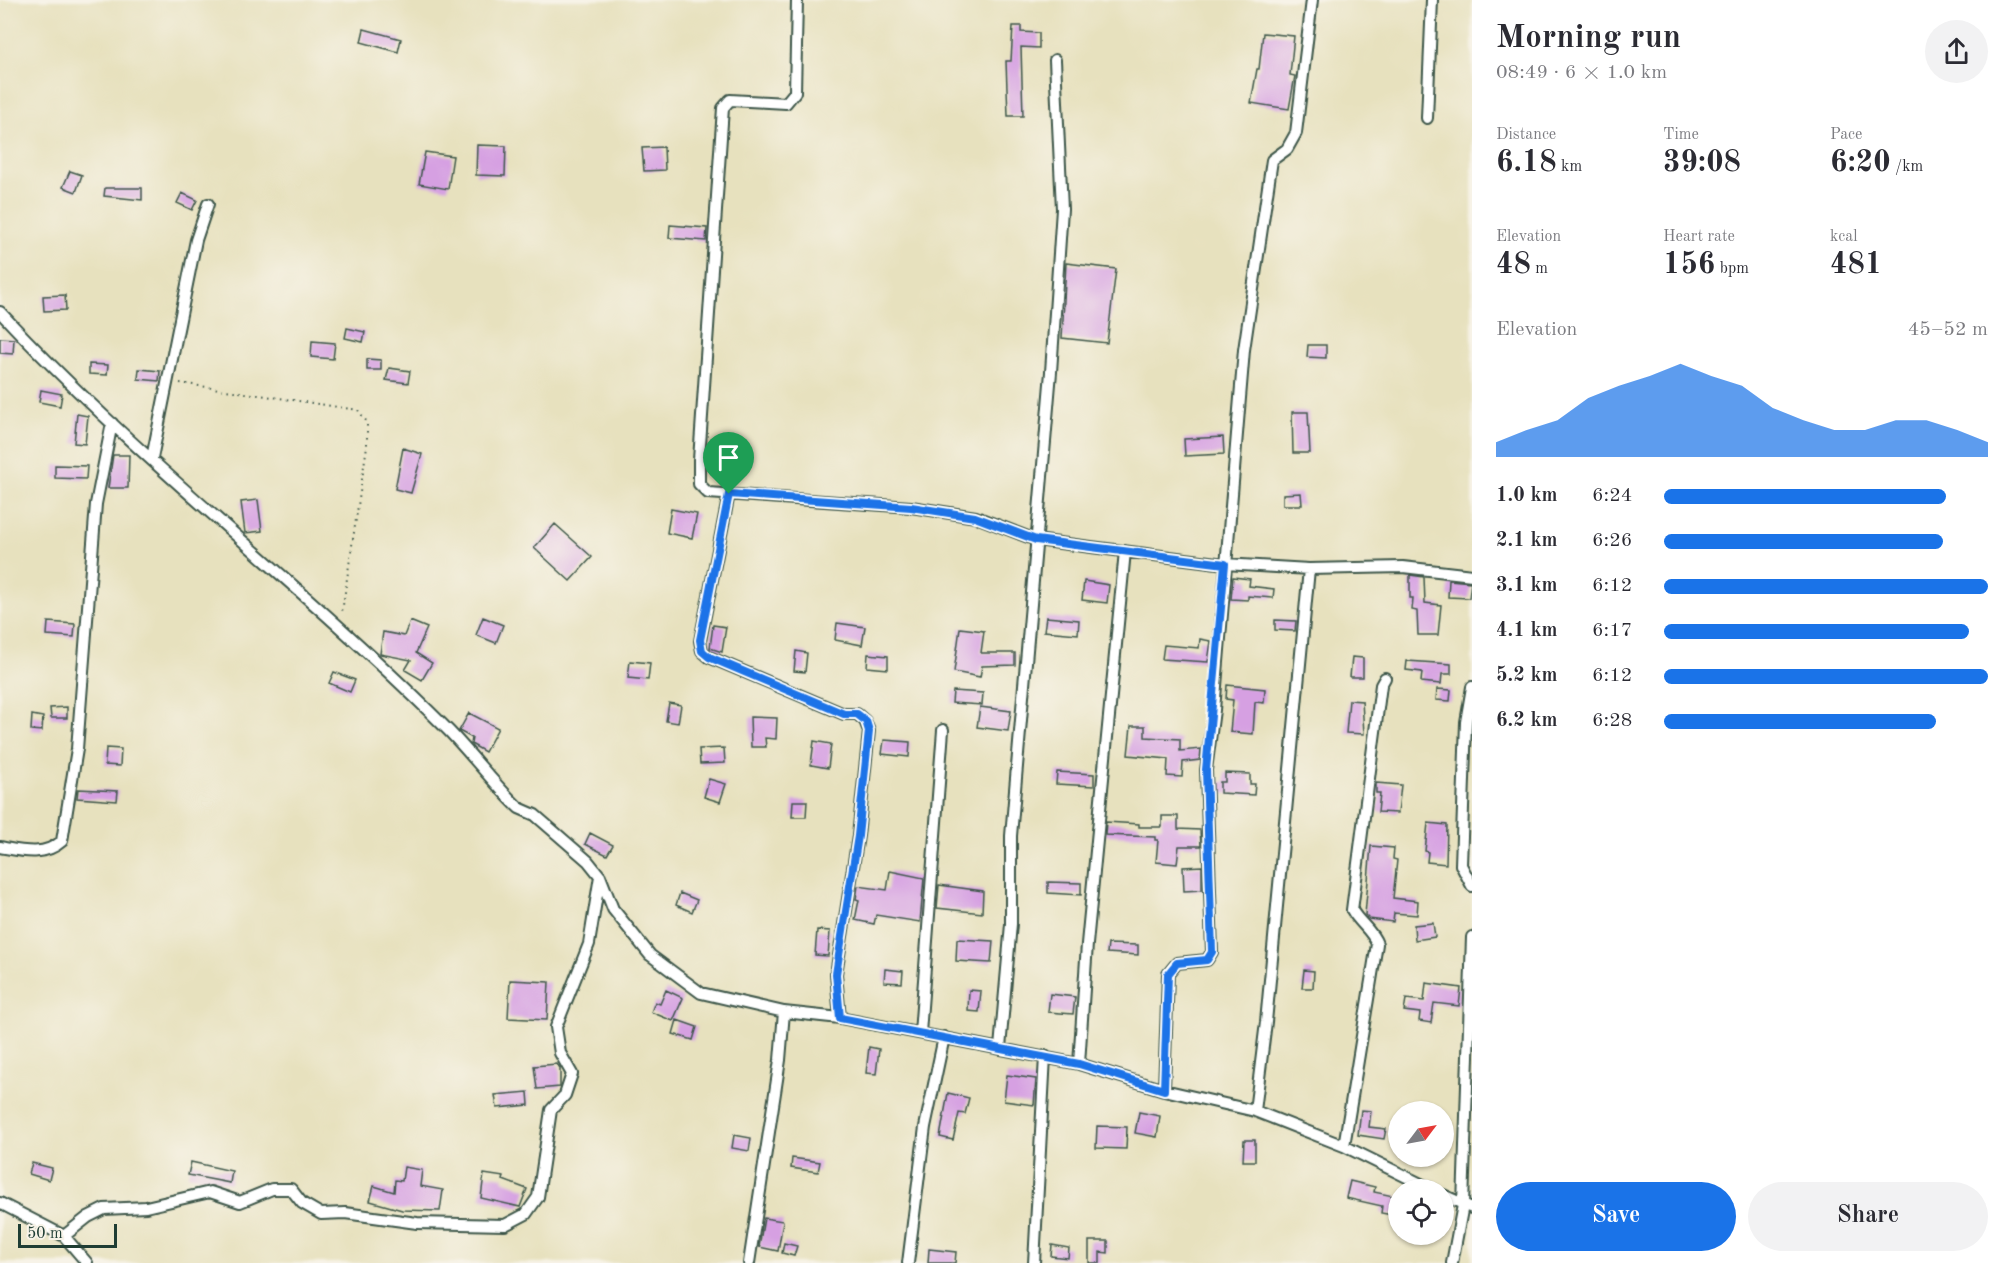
<!DOCTYPE html>
<meta charset="utf-8">
<style>
:root{--surface:#fff;--page:#f2f2f3;--text:#2b2b33;--muted:#7c7c81;--accent:#1a73e8}
body{margin:0;font-family:"Old Standard TT",serif;background:var(--page);color:var(--text);height:100vh;display:flex;flex-direction:column;font-size:22px;white-space:nowrap}
*{box-sizing:border-box;margin:0}
p{font-size:20px;color:var(--muted)}
.icon{flex:none;width:33px;height:33px;fill:none;stroke:currentColor;stroke-width:2;stroke-linecap:round;stroke-linejoin:round}
.map{position:relative;flex:1;overflow:hidden}
.panel{display:flex;flex-direction:column;background:var(--surface);width:540px}
.panel>*{flex:none}
.needle{width:39px;rotate:58deg}
.tools{position:absolute;left:1388px;top:1101px;display:grid;gap:12px}
.tools a{display:grid;place-items:center;width:66px;height:66px;border-radius:50%;background:var(--surface);box-shadow:0 2px 4px #0004;font-size:30px}
.scale{position:absolute;left:18px;bottom:15px;width:99px;box-sizing:border-box;padding-left:6px;border:3px solid #1f3d34;border-top:0;font-size:16px;line-height:21px;white-space:nowrap;color:#1f3d34;-webkit-text-stroke:4px #f7f3e8;paint-order:stroke}
.pin{position:absolute;display:grid;place-items:center;width:51px;height:51px;color:#fff;margin:-62px -26px;border-radius:50% 50% 50% 0;rotate:-45deg;box-shadow:0 0 6px #0007}
.pin .icon{rotate:45deg}
.round{display:grid;place-items:center;flex:none;width:63px;height:63px;border-radius:32px;background:var(--page)}
.overview{display:flex;align-items:center;justify-content:space-between;height:102px;padding:0 24px}
h1{font-size:33px;font-weight:600;line-height:45px}
.metrics{display:grid;grid-template-columns:repeat(3,1fr);gap:9px;height:102px;padding:6px 24px}
.metrics div{display:grid;align-content:center}
.metrics b{font-size:30px;font-weight:600}
.metrics small{font-size:16px;font-weight:400}
.metrics p{font-size:16px}
.chart{height:168px;padding:12px 24px}
.chart p{display:flex;justify-content:space-between}
.chart svg{width:100%;height:108px;margin-top:6px;fill:var(--accent);opacity:.7}
.action{display:flex;gap:12px;margin-top:auto;padding:12px 24px}
.action a{flex:1;height:69px;border-radius:36px;background:var(--accent);color:#fff;font-size:24px;font-weight:600;line-height:69px;text-align:center}
.action a+a{background:var(--page);color:var(--text)}
ul{padding:0 24px;list-style:none;font-size:20px}
li{display:grid;grid-template-columns:96px 72px 1fr;align-items:center;height:45px}
li i{height:15px;border-radius:8px;background:var(--accent)}
main{display:flex;flex:1;min-height:0}
.map>svg:first-child{display:block}
</style>
<main>
<div class="map">
<svg width="1472" height="1263" viewBox="0 0 1472 1263">
<rect width="100%" height="100%" fill="#f7f3e8"/>
<filter id="ink" filterUnits="userSpaceOnUse"><feTurbulence type="fractalNoise" baseFrequency=".0167" numOctaves="2"/><feDisplacementMap in="SourceGraphic" scale="12" xChannelSelector="R" yChannelSelector="G"/><feConvolveMatrix kernelMatrix="1 2 1 2 8 2 1 2 1" color-interpolation-filters="sRGB"/></filter>
<filter id="wash" filterUnits="userSpaceOnUse"><feTurbulence type="fractalNoise" baseFrequency=".008" numOctaves="4" result="noise"/><feDisplacementMap in="SourceGraphic" scale="24" xChannelSelector="R" yChannelSelector="G"/><feGaussianBlur stdDeviation="1.35" result="paint"/><feColorMatrix in="noise" values="0 0 0 0 0 0 0 0 0 0 0 0 0 0 0 0 0 1.4 0 .05"/><feComposite in="paint" operator="in"/></filter>
<g filter="url(#wash)">
<rect width="100%" height="100%" fill="#e7e1be"/>
<g id="blocks">
<path fill="#d6a0e2" d="M1013 26H1021V32L1039 33V48L1021 47 1023 116H1008L1006 61H1011Z
M364 29 401 39 398 52 361 42Z
M1263 33 1294 36 1290 75 1295 76 1289 109 1251 103 1257 69H1259Z
M477 145 506 146 505 176 476 175Z
M664 147 665 170 644 171 642 148Z
M425 152 453 156 448 189 419 184Z
M70 171 82 175 76 192 63 187Z
M105 188H142V200L104 196Z
M182 193 197 200 192 210 177 203Z
M670 225 707 228 706 241 669 238Z
M1066 263 1116 269 1107 343 1062 338Z
M65 295 66 310 44 311 43 296Z
M347 328 365 332 363 342 345 338Z
M0 338 14 339 13 354 0 353Z
M312 341 335 343 333 359 311 357Z
M1308 345H1326V358L1307 357Z
M367 359 381 360V370H367Z
M89 364 108 365 107 375 89 374Z
M389 368 410 371 408 383 386 380Z
M139 369 160 371 159 381 138 379Z
M41 390 62 394 60 406 39 402Z
M1292 412H1308L1310 453H1293Z
M77 414 88 416 85 444 74 443Z
M1223 437 1224 454 1185 456 1184 439Z
M403 448 422 454 411 493 395 489Z
M113 455H129L128 488H108Z
M55 465 87 466 86 479 55 478Z
M1301 493 1302 505H1283V494Z
M258 500 262 531 245 533 241 502Z
M671 509 697 514 692 538 667 533Z
M555 524 592 557 570 581 534 548Z
M1410 575 1424 577 1425 603 1441 605 1438 635H1418L1417 611 1412 610 1413 598H1410Z
M1233 577 1250 579 1249 586 1274 589 1273 598 1248 596V600L1231 599Z
M1449 580 1471 582 1469 598 1448 597Z
M1084 581 1109 585 1107 603 1082 600Z
M483 617 503 625 496 643 476 635Z
M1046 617 1079 620 1078 634 1044 631Z
M1275 620 1296 621 1295 631 1275 630Z
M410 621 427 628 416 653 432 663 422 680 405 670 411 660 380 654 383 632 404 636Z
M48 622 75 624 74 637 47 635Z
M837 623 865 627 862 645 835 640Z
M713 625 726 627 722 652 710 648Z
M960 628 984 631 981 653H1015V665L982 666 980 677 954 672Z
M1200 639 1211 641 1208 662 1162 659 1164 645 1199 648Z
M796 651 807 653 805 672 794 671Z
M868 654 888 656V669L867 667Z
M1352 657 1363 658V677H1350Z
M630 661 650 663 648 680 628 678Z
M1407 661 1451 664V674H1442L1441 684 1421 682 1422 672 1406 670Z
M334 672 355 680 350 692 329 683Z
M1227 685 1265 689 1264 703 1255 702 1253 734 1230 732 1233 700 1226 699Z
M1437 689 1451 690 1450 701 1436 700Z
M953 691 983 693 982 705 952 703Z
M1349 700 1362 701 1364 734 1346 733Z
M669 703 681 705 678 723 666 721Z
M67 707V718H51L50 708Z
M980 707 1011 711 1008 731 977 727Z
M469 713 498 728 485 752 471 744 472 738 459 731Z
M32 715 43 717 42 731 31 730Z
M750 717 777 718 776 739 765 738 766 747H751Z
M1131 726H1145V737L1180 739V751L1201 749 1200 760 1183 762 1182 777 1167 776 1168 759 1128 755Z
M884 740 910 742 909 757 882 754Z
M814 741 831 744 828 768 811 765Z
M106 748 121 749 120 766 105 765Z
M724 748 725 763 700 764 699 749Z
M1057 772 1094 774V786L1056 784Z
M1225 773 1250 774V784H1255L1254 795 1220 793V782H1225Z
M709 779 726 784 720 802 704 797Z
M1376 783 1401 785 1398 813 1378 812 1380 793H1376Z
M78 789 118 791 117 801 77 798Z
M793 801H807L806 817H792Z
M1162 816H1178V829L1200 830 1201 846H1179L1177 864 1156 862 1158 840H1155V837L1105 835 1106 822 1139 824V827H1162Z
M1428 823 1447 825 1446 864 1427 862 1428 852 1425 851Z
M590 833 613 845 607 855 585 844Z
M1371 846 1394 848 1393 859 1397 860 1393 898 1418 901 1417 915 1394 913 1393 922 1369 919 1365 915Z
M1202 866V890L1184 891 1183 867Z
M890 871 924 878 920 922 876 915 874 924 855 920 859 900 856 899 858 886 887 890Z
M1048 882 1081 883V895L1048 893Z
M939 885 983 891 982 913 937 908Z
M680 893 697 900 692 912 676 905Z
M1433 923 1435 937 1415 940 1414 925Z
M817 930 830 931 828 956 815 955Z
M957 939 993 941 991 963 956 961Z
M1108 944 1138 945V955L1107 953Z
M885 969 903 971 902 983 884 982Z
M1304 970 1314 971 1313 988H1302Z
M510 980 549 982 547 1020 508 1018Z
M1426 983 1461 988 1459 1006 1434 1003 1431 1023 1419 1021 1420 1013 1404 1011 1406 999 1424 1001Z
M666 990 683 998 673 1021 651 1012 655 1002 660 1004Z
M969 990 981 991 979 1012 968 1011Z
M1050 994 1075 997 1073 1014 1048 1012Z
M677 1020 697 1027 693 1040 673 1034Z
M869 1047 879 1049 876 1074 866 1073Z
M557 1064 560 1068V1087L537 1089 534 1066Z
M1007 1075 1036 1079 1034 1105 1004 1101Z
M528 1092 529 1105 497 1108 495 1095Z
M948 1093 969 1098 965 1114 959 1113 953 1140 940 1137Z
M1361 1110 1371 1111 1369 1127 1386 1129 1384 1139 1358 1135Z
M1139 1112 1160 1116 1157 1137 1135 1133Z
M1097 1126 1127 1127 1126 1149 1096 1148Z
M734 1135 751 1138 749 1151 732 1148Z
M1244 1140H1255V1161H1243Z
M792 1158 820 1162 818 1172 791 1168Z
M191 1162 232 1171 230 1183 188 1175Z
M32 1163 52 1168 49 1180 29 1174Z
M404 1167 422 1170 420 1186 443 1190 440 1211 402 1210 370 1201 374 1186 394 1192 395 1180 402 1181Z
M484 1174 504 1177 503 1180 527 1189 520 1207 481 1198Z
M1350 1181 1375 1187 1374 1192 1398 1197V1216L1381 1213 1382 1206 1346 1198Z
M764 1218 783 1221 778 1251 759 1247Z
M1089 1241H1108V1253L1100 1252V1263H1089Z
M784 1243 797 1246 794 1256 782 1253Z
M1052 1245 1069 1248 1068 1258 1051 1256Z
M929 1249 956 1252 955 1263H928Z"/>
</g>
</g>
<g filter="url(#ink)">
<use href="#blocks" fill-opacity="0" stroke="#3d5649" stroke-width="1.5"/>
<g fill="none" stroke-linecap="round" stroke-linejoin="round">
<g stroke="#3d5649" stroke-width="14">
<path id="street" d="M797 0 795 92 786 103 730 100 723 108 699 460V484L708 493 911 507 976 517 1036 540 1225 564 1309 569 1403 567 1472 575
M1427 118 1432 0
M0 312C139 462 305 586 449 731 473 756 494 784 519 808L535 815 588 861 600 876 613 909 650 955 701 993 784 1012 840 1018 1079 1064 1164 1090 1255 1111 1344 1146 1433 1190
M152 458 196 240 208 204
M729 494 700 641 702 651 709 657 844 714H857L865 721 869 731 858 836 836 974 840 1018
M1472 687 1466 722 1461 865 1472 886
M0 847C22 851 44 857 62 841L77 749 96 504 112 423
M920 1033 943 730
M1000 1048 1011 924V836L1051 372 1062 209 1055 60
M1079 1064 1087 944 1125 551
M1164 1090 1168 974 1177 963 1207 960 1212 952 1206 770 1214 710 1244 350 1272 160 1287 149 1296 133 1312 0
M1255 1111 1266 1022 1309 569
M1344 1146 1377 944C1372 930 1359 923 1352 910L1381 685 1385 678
M1443 1195 1472 1208
M0 1203 64 1236 87 1263
M64 1236 88 1217 104 1209 146 1207 210 1192 240 1202 272 1189H291L302 1203 321 1214 345 1213 417 1223 505 1225 526 1214 538 1197 551 1110 565 1095 572 1074 560 1053 556 1027 589 944 600 876
M749 1263 780 1060 784 1012
M908 1263 925 1127 944 1037
M1034 1263 1045 1056
M1452 1263 1463 1205 1472 937"/>
</g>
<path stroke="#3d5649" stroke-width="2" stroke-dasharray="1.5 4.5" stroke-linecap="butt" d="M180 383 358 410 367 422V446L342 612"/>
<use href="#street" stroke="#fff" stroke-width="10"/>
</g>
</g>
<g fill="none" stroke-linecap="round" stroke-linejoin="round" filter="url(#ink)">
<g stroke="#fff" stroke-width="12">
<path id="route" d="M729 494 911 507 975 517 1036 540 1225 564 1206 770 1212 952 1207 960 1177 963 1168 974 1164 1090 1079 1064 840 1018 836 974 858 836 869 731 866 721 857 714H844L709 657 702 651 700 640Z"/>
</g>
<use href="#route" stroke="#1a73e8" stroke-width="8"/>
</g>
</svg>
<div class="tools">
<a><svg class="needle" viewBox="-14 -14 28 28"><path d="M0-13l5 13h-10z" fill="#e53935"/><path d="M0 13l5-13h-10z" fill="#7c7c81"/></svg></a>
<a><svg class="icon" aria-label="locate" viewBox="0 0 24 24"><circle cx="12" cy="12" r="6"/><path d="M12 2v4M12 18v4M2 12h4M18 12h4"/></svg></a>
</div>
<div class="scale">50 m</div>
<div class="pin" style="left:729px;top:494px;background:#1e9e55"><svg class="icon" aria-label="arrive" viewBox="0 0 24 24"><path d="M6 21V4h12l-3 4 3 4H6"/></svg></div>
</div>
<section class="panel">
<div class="overview"><div><h1>Morning run</h1><p>08:49 · 6 × 1.0 km</p></div><a class="round"><svg class="icon" aria-label="share" viewBox="0 0 24 24"><path d="M12 15V3M7 8l5-5 5 5M5 13v7h14v-7"/></svg></a></div>
<div class="metrics">
<div><p>Distance</p><b>6.18<small> km</small></b></div>
<div><p>Time</p><b>39:08</b></div>
<div><p>Pace</p><b>6:20<small> /km</small></b></div>
</div>
<div class="metrics">
<div><p>Elevation</p><b>48<small> m</small></b></div>
<div><p>Heart rate</p><b>156<small> bpm</small></b></div>
<div><p>kcal</p><b>481</b></div>
</div>
<div class="chart"><p><span>Elevation</span>45–52 m</p>
<svg viewBox="0 0 160 44" preserveAspectRatio="none"><path d="M0 44V38L10 33L20 29L30 20L40 15L50 11L60 6L70 11L80 15L90 24L100 29L110 33L120 33L130 29L140 29L150 33L160 38V44z"/></svg>
</div>
<ul>
<li><b>1.0 km</b>6:24<i style="width:87%"></i></li>
<li><b>2.1 km</b>6:26<i style="width:86%"></i></li>
<li><b>3.1 km</b>6:12<i style="width:100%"></i></li>
<li><b>4.1 km</b>6:17<i style="width:94%"></i></li>
<li><b>5.2 km</b>6:12<i style="width:100%"></i></li>
<li><b>6.2 km</b>6:28<i style="width:84%"></i></li>
</ul>
<div class="action"><a>Save</a><a>Share</a></div>
</section>
</main>
